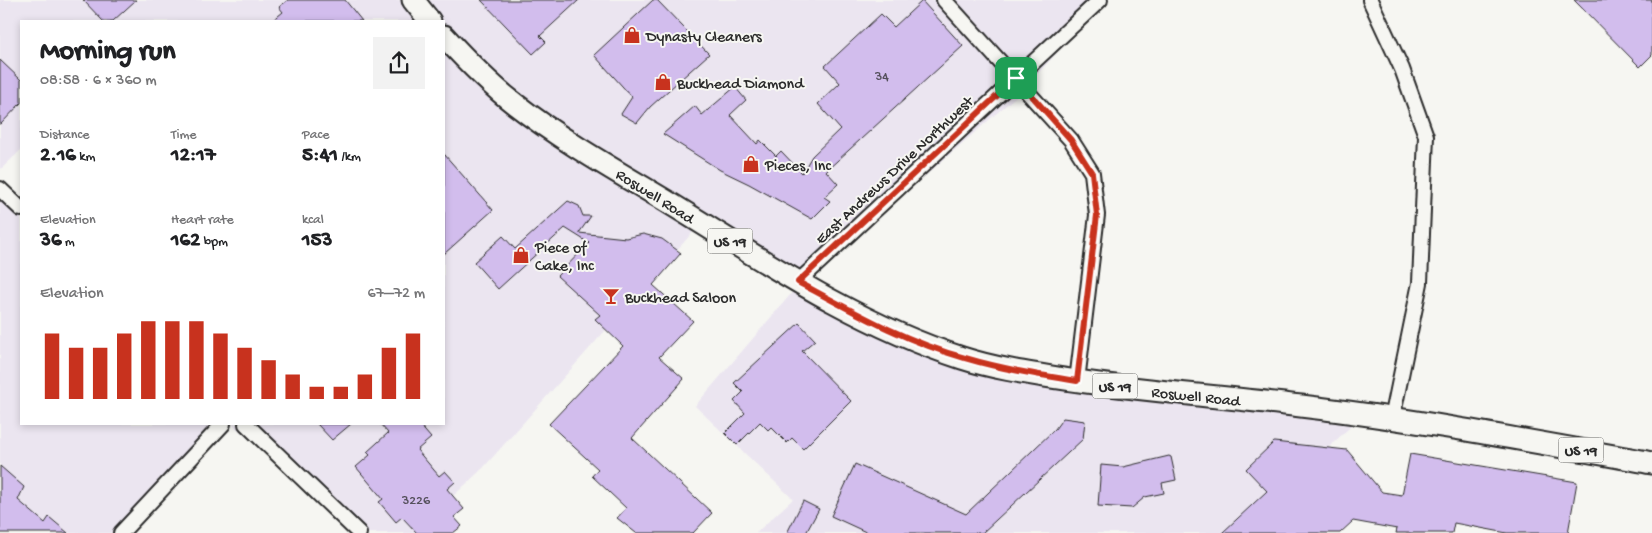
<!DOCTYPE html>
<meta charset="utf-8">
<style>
:root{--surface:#fff;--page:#f2f2f2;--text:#202124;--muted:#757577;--accent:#c8321e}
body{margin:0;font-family:"Gochi Hand",sans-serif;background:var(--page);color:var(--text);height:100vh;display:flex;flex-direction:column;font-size:19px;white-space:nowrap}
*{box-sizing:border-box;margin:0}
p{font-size:16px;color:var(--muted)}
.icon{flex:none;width:28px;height:28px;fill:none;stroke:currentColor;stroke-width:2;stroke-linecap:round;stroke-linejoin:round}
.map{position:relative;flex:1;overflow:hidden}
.panel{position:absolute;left:20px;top:20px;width:425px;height:405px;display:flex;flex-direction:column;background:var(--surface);border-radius:0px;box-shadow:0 2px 8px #0003}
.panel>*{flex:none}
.pin{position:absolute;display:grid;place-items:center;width:42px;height:42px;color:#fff;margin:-21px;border-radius:10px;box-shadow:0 2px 8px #0006}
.round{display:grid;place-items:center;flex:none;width:52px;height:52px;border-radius:0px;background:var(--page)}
.head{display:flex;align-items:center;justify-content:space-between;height:85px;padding:0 20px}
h1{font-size:28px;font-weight:800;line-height:38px}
.figures{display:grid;grid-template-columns:repeat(3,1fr);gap:8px;height:85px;padding:5px 20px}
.figures div{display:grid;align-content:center}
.figures b{font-size:21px;font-weight:800}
.figures small{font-size:14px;font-weight:400}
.figures p{font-size:14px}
.chart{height:140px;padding:10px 20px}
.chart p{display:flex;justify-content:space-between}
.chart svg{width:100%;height:90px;margin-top:5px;stroke:var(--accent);stroke-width:6}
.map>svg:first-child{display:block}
</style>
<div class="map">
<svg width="1652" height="533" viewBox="0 0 1652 533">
<rect width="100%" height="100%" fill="#f6f6f2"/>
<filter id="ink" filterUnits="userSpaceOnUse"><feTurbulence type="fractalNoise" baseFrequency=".02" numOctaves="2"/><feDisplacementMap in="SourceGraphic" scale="10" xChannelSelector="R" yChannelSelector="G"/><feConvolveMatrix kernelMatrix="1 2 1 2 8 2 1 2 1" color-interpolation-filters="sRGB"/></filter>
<g filter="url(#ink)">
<path fill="#ebe5f0" d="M0 0H1105L1021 92 797 288 1018 370 1240 412 1362 416 1237 533H756L793 499 695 406 796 288 701 223 483 468 414 533H355L232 424H444V21H21V150L0 170Z
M0 184 21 205V424H223L119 533H0Z"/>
<path fill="#d2bded" stroke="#2b2b2b" d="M83 0H136L113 21H103Z
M288 0H345L362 21H272L283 12 279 7Z
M481 0H579L540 36 546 42 533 54Z
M653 0H657L709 54 650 107 637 123 621 114 632 97 594 55Z
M1574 0H1652V55L1640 67Z
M922 1 963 46 826 171 838 184 824 197 830 201 812 219 749 184 720 170 663 134 695 106 702 115 735 87 746 100 730 115 757 144 760 140 776 156 781 151 802 173 812 156 840 129 818 104 840 83 825 66 881 14 894 27Z
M0 60 21 80V103L0 125Z
M444 154 493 210 444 254Z
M568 201 579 206 583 216H591L579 233 626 238 643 234 662 239 681 253 653 285 693 321 659 357 684 379 632 438 712 513 693 533H636L617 518 626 508 592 476 598 469 549 424 623 346 595 319 600 315 557 276 589 243 565 228 498 289 474 262 503 236 515 249Z
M799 323 815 340 802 351 851 401 803 449 792 438 787 443 771 427 768 430 760 422 737 445 725 433 745 413 734 401 743 392 734 383Z
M1063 418 1085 421 1083 439 982 533H868L831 516 855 464 966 514 1055 429Z
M317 424H351L332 440Z
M380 424H419L431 438 417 450 439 476 445 471 455 482 447 489 464 509 454 517 462 526 453 533H417L402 517 396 522 379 502 383 499 356 467 370 455 367 452 388 433Z
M1274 442 1347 450 1382 492 1402 495 1410 454 1577 482 1568 533H1507L1454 523 1452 533H1396L1397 529 1353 521 1340 533H1222L1267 491 1246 469Z
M1169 456 1171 457 1176 480 1162 483 1164 493 1145 497 1132 508 1098 506 1101 465 1123 467Z
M0 466 24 487 18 500 45 523 49 517 68 533H0Z
M803 501 819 509 806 533H787Z"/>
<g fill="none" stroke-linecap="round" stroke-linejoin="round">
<g stroke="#2b2b2b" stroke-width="18">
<path id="minor" d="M944 0 1071 140 1092 173 1097 215 1077 381
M1370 0 1402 69 1426 136 1420 283 1392 419
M0 189 21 209
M798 282 1100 0
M246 424 359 533
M121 533 223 424"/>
</g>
<g stroke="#2b2b2b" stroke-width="25">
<path id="primary" d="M413 0 430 21
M444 36C466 60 489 84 515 104 564 142 618 172 671 204 764 261 856 324 962 358 993 368 1026 373 1058 378 1139 391 1220 396 1301 406 1419 420 1535 442 1652 463"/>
</g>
<use href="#minor" stroke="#f6f6f2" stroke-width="14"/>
<use href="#primary" stroke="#f6f6f2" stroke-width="21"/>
</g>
</g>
<g fill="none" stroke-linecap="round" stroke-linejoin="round" filter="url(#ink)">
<g stroke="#fff" stroke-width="10">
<path id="route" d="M1016 78 1071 140 1092 173 1097 215 1077 381C1039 375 1002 369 965 358 906 342 852 311 798 282Z"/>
</g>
<use href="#route" stroke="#c8321e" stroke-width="6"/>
</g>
<defs>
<g id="shop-bare" transform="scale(1.35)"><path d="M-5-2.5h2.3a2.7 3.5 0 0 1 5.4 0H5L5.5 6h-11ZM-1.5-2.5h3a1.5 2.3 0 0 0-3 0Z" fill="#c8321e" stroke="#f6f6f2" stroke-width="2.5" paint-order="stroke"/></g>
<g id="bar-bare" transform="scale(1.35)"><path d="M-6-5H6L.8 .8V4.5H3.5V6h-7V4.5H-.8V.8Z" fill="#c8321e" stroke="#f6f6f2" stroke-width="2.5" paint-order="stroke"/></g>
</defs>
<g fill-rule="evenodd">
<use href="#shop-bare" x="632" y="35"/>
<use href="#shop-bare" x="663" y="82"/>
<use href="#shop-bare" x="751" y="164"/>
<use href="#shop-bare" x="521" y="255"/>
<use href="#bar-bare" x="611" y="296"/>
</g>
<g text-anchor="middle" stroke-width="4" stroke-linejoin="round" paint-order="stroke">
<g font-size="14" fill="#55505c">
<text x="882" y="80">34</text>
<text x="416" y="504">3226</text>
</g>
<g fill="#f6f6f2" stroke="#686867" stroke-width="1">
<rect x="707.5" y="228.5" width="45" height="25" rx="4"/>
<rect x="1092.5" y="373.5" width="45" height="25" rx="4"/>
<rect x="1558.5" y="437.5" width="45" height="25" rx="4"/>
</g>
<g font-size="15" font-weight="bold" fill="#2b2b2b">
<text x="730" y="246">US 19</text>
<text x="1115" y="391">US 19</text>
<text x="1581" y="455">US 19</text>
</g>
<g font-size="16" fill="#2b2b2b" stroke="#f6f6f2" text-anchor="start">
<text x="646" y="41">Dynasty Cleaners</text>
<text x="677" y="88">Buckhead Diamond</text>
<text x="765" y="170">Pieces, Inc</text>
<text x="535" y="252">Piece of<tspan x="535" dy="18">Cake, Inc</tspan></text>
<text x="625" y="302">Buckhead Saloon</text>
</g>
<g font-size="16" fill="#2b2b2b" stroke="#f6f6f2">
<text transform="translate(893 169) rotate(-43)" y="6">East Andrews Drive Northwest</text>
<text transform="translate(656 195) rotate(32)" y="6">Roswell Road</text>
<text transform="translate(1196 395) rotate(6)" y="6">Roswell Road</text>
</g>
</g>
</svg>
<div class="pin" style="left:1016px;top:78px;background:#1e9e55"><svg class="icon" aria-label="arrive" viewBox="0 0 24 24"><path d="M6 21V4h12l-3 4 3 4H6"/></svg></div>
<section class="panel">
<div class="head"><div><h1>Morning run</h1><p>08:58 · 6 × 360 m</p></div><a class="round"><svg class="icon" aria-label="share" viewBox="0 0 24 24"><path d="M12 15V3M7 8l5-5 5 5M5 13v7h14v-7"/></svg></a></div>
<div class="figures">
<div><p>Distance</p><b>2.16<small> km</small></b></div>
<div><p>Time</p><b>12:17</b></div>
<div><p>Pace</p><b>5:41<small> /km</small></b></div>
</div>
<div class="figures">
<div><p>Elevation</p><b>36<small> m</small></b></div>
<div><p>Heart rate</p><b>162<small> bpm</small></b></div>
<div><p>kcal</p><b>153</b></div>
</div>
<div class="chart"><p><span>Elevation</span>67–72 m</p>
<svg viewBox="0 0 160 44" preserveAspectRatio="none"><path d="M5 44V12M15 44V19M25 44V19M35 44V12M45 44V6M55 44V6M65 44V6M75 44V12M85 44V19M95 44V25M105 44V32M115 44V38M125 44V38M135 44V32M145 44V19M155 44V12"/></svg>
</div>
</section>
</div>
